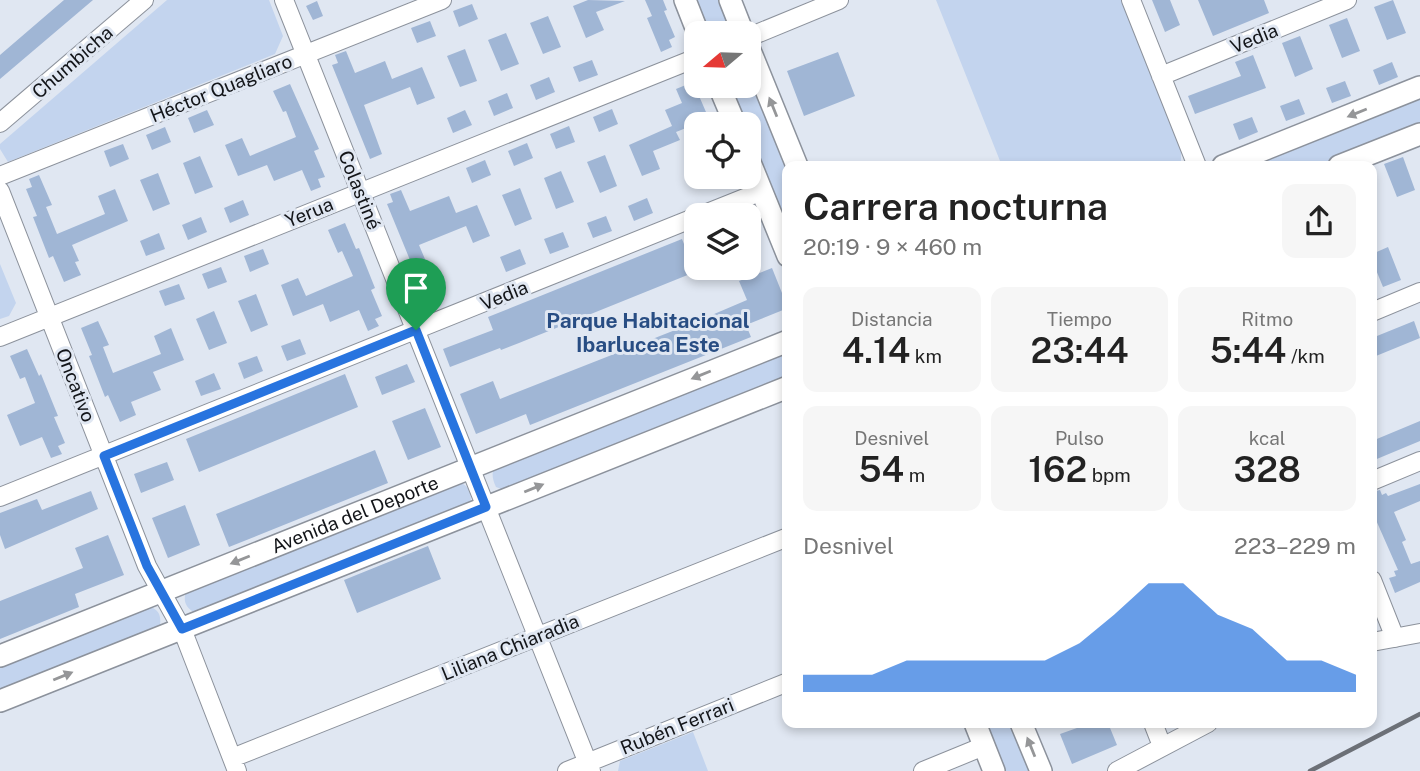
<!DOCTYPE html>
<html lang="es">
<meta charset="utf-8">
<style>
:root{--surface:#fff;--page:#f6f6f6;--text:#222;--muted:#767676;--accent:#2874df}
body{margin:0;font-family:"Public Sans",sans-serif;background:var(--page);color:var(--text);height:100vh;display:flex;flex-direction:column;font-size:26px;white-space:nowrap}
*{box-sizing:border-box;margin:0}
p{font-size:23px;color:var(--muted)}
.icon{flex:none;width:38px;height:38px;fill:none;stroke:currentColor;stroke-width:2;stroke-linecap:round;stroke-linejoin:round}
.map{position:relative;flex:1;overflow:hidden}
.side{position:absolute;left:782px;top:161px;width:595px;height:567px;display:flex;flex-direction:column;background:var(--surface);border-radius:14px;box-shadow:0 4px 10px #0003}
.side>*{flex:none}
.needle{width:46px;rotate:251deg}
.buttons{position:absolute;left:684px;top:21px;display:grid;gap:14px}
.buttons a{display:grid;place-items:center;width:77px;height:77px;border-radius:14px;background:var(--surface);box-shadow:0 4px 10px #0003;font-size:35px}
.pin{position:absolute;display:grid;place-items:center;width:60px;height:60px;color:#fff;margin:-72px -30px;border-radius:50% 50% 50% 0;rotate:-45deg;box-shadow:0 0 7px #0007}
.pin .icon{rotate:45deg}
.round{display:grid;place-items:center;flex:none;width:74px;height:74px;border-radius:14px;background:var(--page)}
.summary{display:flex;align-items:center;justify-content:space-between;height:119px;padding:0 21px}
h1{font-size:38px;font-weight:600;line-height:52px}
.figures{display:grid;grid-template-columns:repeat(3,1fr);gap:10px;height:119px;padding:7px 21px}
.figures div{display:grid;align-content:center;border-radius:14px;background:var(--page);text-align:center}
.figures b{font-size:35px;font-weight:600}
.figures small{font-size:19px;font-weight:400}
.figures p{font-size:19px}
.chart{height:196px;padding:14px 21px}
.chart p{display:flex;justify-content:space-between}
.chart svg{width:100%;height:126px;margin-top:7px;fill:var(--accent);opacity:.7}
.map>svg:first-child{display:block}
</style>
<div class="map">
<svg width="1420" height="771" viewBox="0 0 1420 771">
<rect width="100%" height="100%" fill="#e0e7f2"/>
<path fill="#c3d4ee" d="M167 0H269L283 36 275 54 8 162 0 149V144Z
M692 0H722L730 21 726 31 708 33 704 29Z
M936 0H1122L1181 151V166H1002Z
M749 65 788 166 787 237 749 142V124H742L726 86H749Z
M1420 93V126L1320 166H1235Z
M0 264 16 303 9 316 0 319Z
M787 347V380L504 490 496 487C492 478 491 472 496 463Z
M459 482C470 487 471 491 471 503L196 613C184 608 182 598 188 587Z
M149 606C160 611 161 615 160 627L0 696V663Z
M982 723H1014L1033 771H1001Z
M693 732 708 771H618L620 761Z"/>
<path fill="#a0b6d5" d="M64 0H93L0 79V55Z
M588 0 625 1 596 12 604 30 586 38 573 6Z
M645 0H663L667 10 664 11 675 37 669 40 672 47 661 52 647 18 652 16Z
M1152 0H1170L1180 25 1165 32Z
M1198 0H1264L1269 13 1213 36Z
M1393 0 1406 33 1387 40 1374 7Z
M317 1 323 16 313 20 306 6Z
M472 4 478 19 459 27 453 11Z
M548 16 561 47 543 54 530 23Z
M1347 18 1360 51 1342 58 1329 25Z
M430 21 436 36 417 43 411 28Z
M506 33 519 64 501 71 488 40Z
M1300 36 1313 69 1295 77 1282 43Z
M465 49 477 81 460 87 447 56Z
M346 51 355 73 385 61 392 79 422 67 435 98 417 105 410 87 364 105 382 154 370 159 332 65 338 63 335 55Z
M838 52 855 96 804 116 787 71Z
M1253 55 1266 88 1195 114 1188 96 1241 76 1235 62Z
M592 60 598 75 579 82 573 67Z
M1392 62 1398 77 1379 85 1373 70Z
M549 77 555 92 536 100 530 85Z
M1345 81 1351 96 1332 103 1326 88Z
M693 82 709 119 676 132 680 140 653 151 660 169 642 176 629 145 672 126 665 110 682 103 676 89Z
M290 84 319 149 314 151 325 177 318 179 321 187 311 191 302 170 274 181 267 165 238 176 225 145 242 138 250 156 296 137 286 111 283 112 273 91Z
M507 93 513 108 494 116 488 101Z
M1299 99 1305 114 1286 121 1280 106Z
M612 109 618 124 599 132 593 117Z
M207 110 214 125 194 133 188 118Z
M465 110 472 125 453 133 447 118Z
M1252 117 1258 132 1239 140 1233 124Z
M569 126 575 142 556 149 550 134Z
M165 127 171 142 152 150 146 135Z
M527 143 533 158 514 166 508 151Z
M123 144 129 159 110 167 104 151Z
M605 155 617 186 600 193 587 162Z
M200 156 213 187 195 194 183 163Z
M1403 157 1415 190 1397 197 1384 164Z
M485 160 491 175 472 183 466 168Z
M561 171 574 202 556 209 544 178Z
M158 173 170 204 153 211 140 180Z
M39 175 52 205 46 207 57 234 105 214 98 196 115 189 128 221 72 245 79 261 75 262 81 275 64 282 53 256 49 258 33 217 37 216 26 189 32 187 29 179Z
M520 188 532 219 515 226 502 195Z
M401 190 410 211 449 196 456 213 477 205 490 236 473 243 466 226 419 245 430 271 433 269 442 291 426 299 387 204 393 202 390 194Z
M647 198 653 213 634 221 628 206Z
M243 200 249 215 230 223 224 208Z
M606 216 612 231 593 238 587 223Z
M201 217 207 232 188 240 182 225Z
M345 223 356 249 359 248 375 288 371 290 382 316 375 319 379 326 368 331 359 310 330 322 323 304 293 316 281 285 298 278 306 296 353 276 342 251 338 253 328 230Z
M563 232 569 247 550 254 544 239Z
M159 233 165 249 146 256 140 241Z
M682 239 695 272 519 343 501 350 500 348 450 367 443 349 493 330 488 317Z
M1388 247 1401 280 1383 287 1372 260V254Z
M263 249 269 264 250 272 244 256Z
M520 249 526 264 506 272 500 257Z
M221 267 227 282 208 289 202 274Z
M772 268 788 308 746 325 751 337 530 425 526 414 476 434 460 394 493 381 500 399 693 323 747 300 739 281Z
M179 284 185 299 165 306 159 291Z
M256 294 268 325 251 332 238 301Z
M214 311 227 343 209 350 196 319Z
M98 321 109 345 103 347 113 373 161 354 154 336 171 328 184 360 153 372 161 390 131 402 136 415 120 422 108 395 105 397 89 356 92 355 81 328Z
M1414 321 1420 338 1376 356 1372 347V338Z
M300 339 306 354 287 361 281 346Z
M27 349 39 376 41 374 58 416 54 417 65 443 58 446 62 454 51 458 42 437 20 446 7 415 35 403 25 377 20 379 10 356Z
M257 356 263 371 244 379 238 363Z
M407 364 415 382 382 395 375 377Z
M214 373 221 389 201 396 195 381Z
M345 374 358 407 199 472 186 439Z
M425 408 441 447 408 460 392 421Z
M1420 421V441L1372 461V441Z
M375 450 388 483 229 547 216 514Z
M167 462 174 480 141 493 134 474Z
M1420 484V501L1394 512 1406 540 1402 542 1411 564 1420 561V582L1395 593 1389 578 1396 576 1394 571 1398 570 1372 511V492L1380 490 1382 495 1386 493 1388 496Z
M91 491 98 509 5 549 0 535V513L37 499 42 510Z
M185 505 200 545 168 558 152 518Z
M108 535 124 575 75 594 79 607 0 639V601L83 568 75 548Z
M428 546 441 579 357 613 344 580Z
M1091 723H1108L1117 745 1072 764 1060 734Z"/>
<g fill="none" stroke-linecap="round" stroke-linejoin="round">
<g stroke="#8c929c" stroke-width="20">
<path id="minor" d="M284 0 591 771
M1131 0 1197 166
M749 37 839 0
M1161 76 1347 0
M0 123 144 0
M0 176 442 0
M0 191 147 566 182 629 237 771
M702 215 762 191
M1372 312 1420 292
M0 337 696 58
M1372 481 1420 461
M0 497 696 217
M1372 580 1395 638
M1372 642 1420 633
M1153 723 1162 746
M232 758 788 537
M567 771 788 682
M923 771 984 746
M1117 771 1208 723"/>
</g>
<g stroke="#8c929c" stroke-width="24">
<g id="tertiary">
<path d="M685 0 698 33"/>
<path d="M730 0 743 33"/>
<path d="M749 48 797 166"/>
<path d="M719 86 735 124"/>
<path d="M749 160 788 256"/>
<path d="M1223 166 1420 87"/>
<path d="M1339 166 1420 134"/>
<path id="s1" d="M0 656 788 341"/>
<path d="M0 701 788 387"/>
<path d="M975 723 994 771"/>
<path d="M1021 723 1041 771"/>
</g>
</g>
<use href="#minor" stroke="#fff" stroke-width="18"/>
<use href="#tertiary" stroke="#fff" stroke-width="21"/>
<path stroke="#6c7077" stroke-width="4.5" d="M1310 771 1420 714"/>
</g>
<defs><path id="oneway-solid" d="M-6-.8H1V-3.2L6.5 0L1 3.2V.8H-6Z" transform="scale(1.75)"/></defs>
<g fill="#959698">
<use href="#oneway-solid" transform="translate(773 107) rotate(-112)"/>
<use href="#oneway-solid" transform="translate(1357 113) rotate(158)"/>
<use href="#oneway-solid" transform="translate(701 375) rotate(158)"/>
<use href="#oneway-solid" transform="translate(534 488) rotate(-22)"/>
<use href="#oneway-solid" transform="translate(240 560) rotate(158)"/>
<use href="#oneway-solid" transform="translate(63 676) rotate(-22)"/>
<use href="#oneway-solid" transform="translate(1031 747) rotate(-112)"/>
</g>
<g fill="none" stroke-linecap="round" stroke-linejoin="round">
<g stroke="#fff" stroke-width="14">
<path id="route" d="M416 330 486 507 182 629 147 566 104 456Z"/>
</g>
<use href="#route" stroke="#2874df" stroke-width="9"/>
</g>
<g text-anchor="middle" stroke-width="6" stroke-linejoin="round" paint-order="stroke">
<g font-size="19" fill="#131519" stroke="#e0e7f2">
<text transform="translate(1254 38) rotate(-22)" y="7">Vedia</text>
<text transform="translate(72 62) rotate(-41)" y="7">Chumbicha</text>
<text transform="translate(221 88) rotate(-22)" y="7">Héctor Quagliaro</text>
<text transform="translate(360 190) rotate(68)" y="7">Colastiné</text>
<text transform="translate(309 212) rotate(-22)" y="7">Yerua</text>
<text transform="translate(504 295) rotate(-22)" y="7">Vedia</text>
<text transform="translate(76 385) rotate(69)" y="7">Oncativo</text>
<text dy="7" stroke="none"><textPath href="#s1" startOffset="382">Avenida del Deporte</textPath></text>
<text transform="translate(510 647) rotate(-22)" y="7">Liliana Chiaradia</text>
<text transform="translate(677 726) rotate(-22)" y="7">Rubén Ferrari</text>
</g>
<g font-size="21" font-weight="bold" fill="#284d83" stroke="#e0e7f2">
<text x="648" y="328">Parque Habitacional<tspan x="648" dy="24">Ibarlucea Este</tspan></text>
</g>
</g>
</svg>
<div class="buttons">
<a><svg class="needle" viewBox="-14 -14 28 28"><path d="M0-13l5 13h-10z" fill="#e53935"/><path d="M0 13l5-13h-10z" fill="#767676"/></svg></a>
<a><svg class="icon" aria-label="locate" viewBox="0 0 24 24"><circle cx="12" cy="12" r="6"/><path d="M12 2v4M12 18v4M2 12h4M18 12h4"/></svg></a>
<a><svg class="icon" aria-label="layers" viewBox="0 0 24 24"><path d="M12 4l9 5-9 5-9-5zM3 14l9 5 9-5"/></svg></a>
</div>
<div class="pin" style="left:416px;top:330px;background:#1e9e55"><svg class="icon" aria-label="arrive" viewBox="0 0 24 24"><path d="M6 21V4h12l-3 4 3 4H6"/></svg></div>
<section class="side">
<div class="summary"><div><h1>Carrera nocturna</h1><p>20:19 · 9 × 460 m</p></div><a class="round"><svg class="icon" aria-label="share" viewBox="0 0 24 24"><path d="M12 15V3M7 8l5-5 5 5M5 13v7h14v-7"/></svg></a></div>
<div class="figures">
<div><p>Distancia</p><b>4.14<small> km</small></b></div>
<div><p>Tiempo</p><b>23:44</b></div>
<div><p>Ritmo</p><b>5:44<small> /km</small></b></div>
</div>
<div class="figures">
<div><p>Desnivel</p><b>54<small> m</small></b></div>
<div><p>Pulso</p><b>162<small> bpm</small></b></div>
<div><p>kcal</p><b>328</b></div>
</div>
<div class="chart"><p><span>Desnivel</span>223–229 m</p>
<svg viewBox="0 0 160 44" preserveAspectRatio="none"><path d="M0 44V38L10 38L20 38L30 33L40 33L50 33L60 33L70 33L80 27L90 17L100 6L110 6L120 17L130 22L140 33L150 33L160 38V44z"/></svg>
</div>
</section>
</div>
